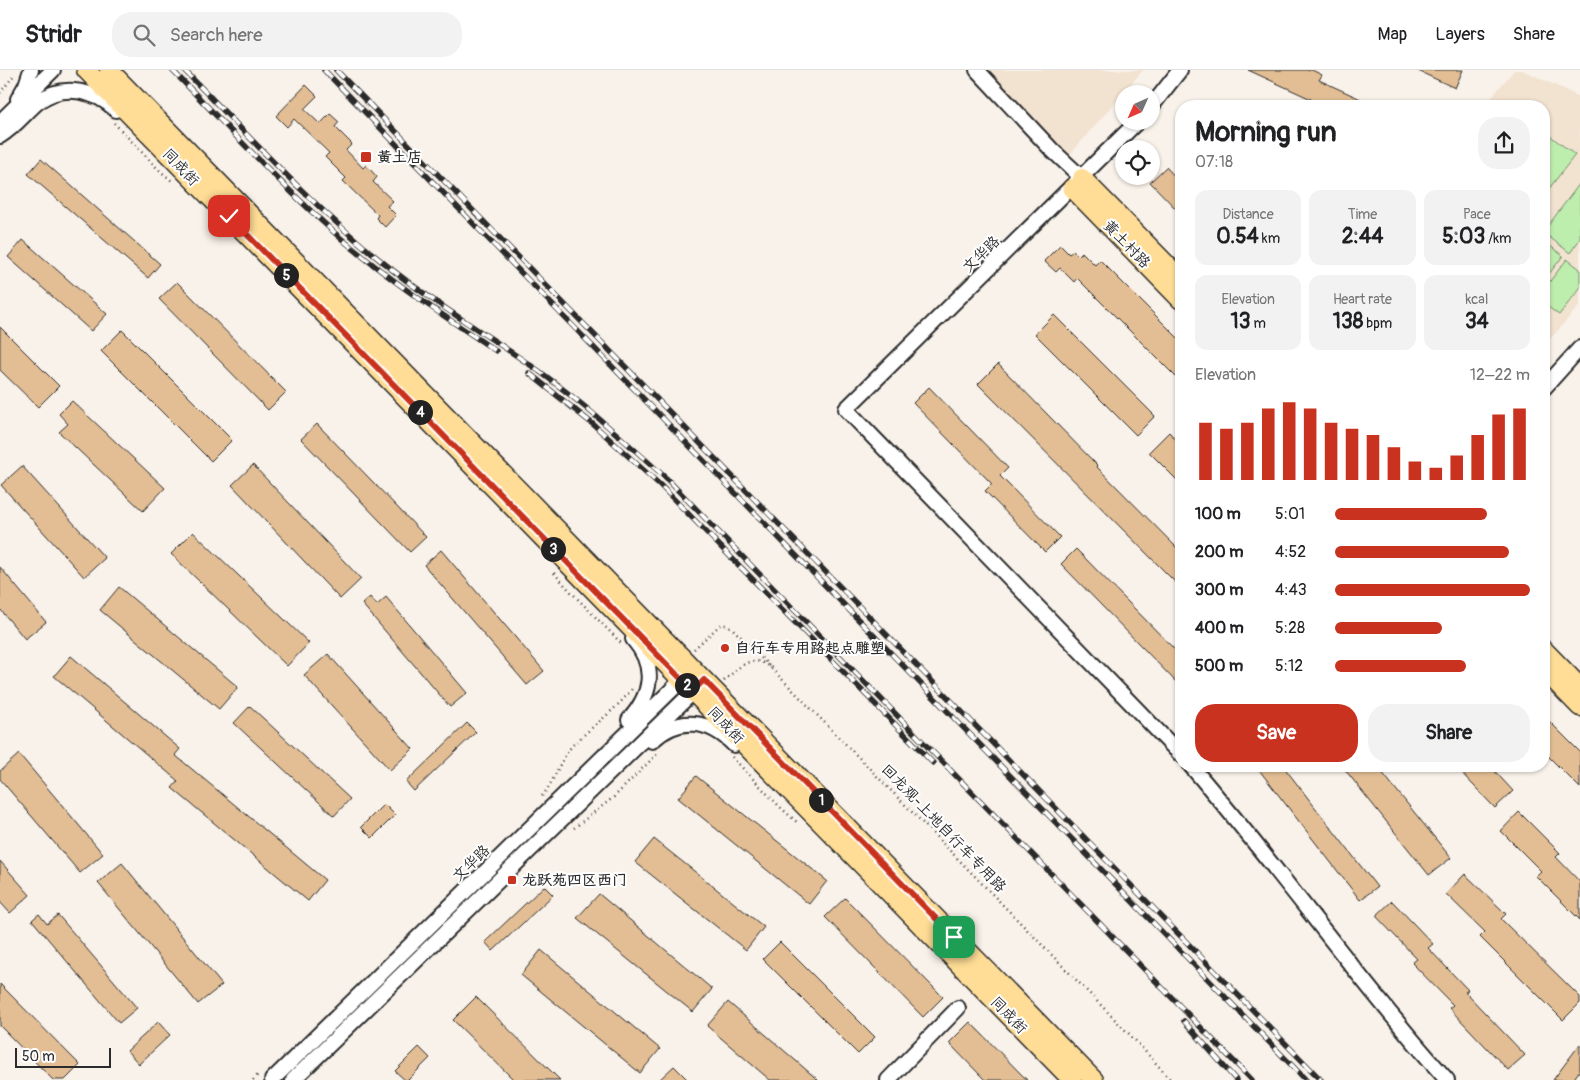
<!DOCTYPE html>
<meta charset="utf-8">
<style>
:root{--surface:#fff;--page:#f2f2f2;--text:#202124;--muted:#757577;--line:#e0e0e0;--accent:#c8321e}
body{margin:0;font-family:Pangolin,"LXGW WenKai TC",sans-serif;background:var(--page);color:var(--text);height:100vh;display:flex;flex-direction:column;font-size:19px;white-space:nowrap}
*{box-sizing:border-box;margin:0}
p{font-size:16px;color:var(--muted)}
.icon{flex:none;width:28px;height:28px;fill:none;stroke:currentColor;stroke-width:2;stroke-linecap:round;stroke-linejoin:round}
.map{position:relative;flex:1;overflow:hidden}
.details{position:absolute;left:1175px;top:30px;width:375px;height:672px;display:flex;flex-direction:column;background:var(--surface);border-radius:20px;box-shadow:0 1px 4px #0004}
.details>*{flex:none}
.needle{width:32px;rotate:225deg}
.tools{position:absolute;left:1115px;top:15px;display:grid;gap:10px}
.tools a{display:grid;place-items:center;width:45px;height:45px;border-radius:50%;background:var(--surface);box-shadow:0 1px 4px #0004;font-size:25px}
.scale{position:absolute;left:15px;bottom:12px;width:96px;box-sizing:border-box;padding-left:5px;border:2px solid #2b2b2b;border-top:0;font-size:14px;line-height:18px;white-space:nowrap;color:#2b2b2b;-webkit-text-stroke:4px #fff;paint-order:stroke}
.pin{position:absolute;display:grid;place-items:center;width:42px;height:42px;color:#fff;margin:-21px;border-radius:10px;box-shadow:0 2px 8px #0006}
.km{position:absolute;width:25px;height:25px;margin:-12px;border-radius:50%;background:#222;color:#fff;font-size:14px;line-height:25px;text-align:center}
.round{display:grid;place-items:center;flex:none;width:52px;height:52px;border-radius:20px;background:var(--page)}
.headline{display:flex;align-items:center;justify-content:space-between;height:85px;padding:0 20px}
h1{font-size:28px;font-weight:700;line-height:38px}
.stats{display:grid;grid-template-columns:repeat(3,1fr);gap:8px;height:85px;padding:5px 20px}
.stats div{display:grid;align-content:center;border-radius:12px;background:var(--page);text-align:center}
.stats b{font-size:21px;font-weight:700}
.stats small{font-size:14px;font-weight:400}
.stats p{font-size:14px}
.chart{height:140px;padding:10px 20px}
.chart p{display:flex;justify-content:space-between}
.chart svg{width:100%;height:90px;margin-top:5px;stroke:var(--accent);stroke-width:6}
.button{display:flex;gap:10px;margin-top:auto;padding:10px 20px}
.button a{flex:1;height:58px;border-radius:20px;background:var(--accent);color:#fff;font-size:20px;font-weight:700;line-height:58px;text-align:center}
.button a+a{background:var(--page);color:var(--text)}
ul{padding:0 20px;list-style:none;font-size:16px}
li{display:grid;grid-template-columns:80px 60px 1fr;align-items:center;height:38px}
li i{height:12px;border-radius:6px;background:var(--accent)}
header{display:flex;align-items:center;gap:30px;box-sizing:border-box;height:70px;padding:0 25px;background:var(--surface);border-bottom:1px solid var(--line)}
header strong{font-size:24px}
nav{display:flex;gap:28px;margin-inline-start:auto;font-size:18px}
.search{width:350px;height:45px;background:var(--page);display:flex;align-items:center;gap:12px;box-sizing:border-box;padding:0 18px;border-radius:20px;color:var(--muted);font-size:19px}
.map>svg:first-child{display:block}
</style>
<header>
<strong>Stridr</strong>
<div class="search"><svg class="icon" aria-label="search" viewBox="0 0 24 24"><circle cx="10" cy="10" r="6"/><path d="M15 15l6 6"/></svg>Search here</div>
<nav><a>Map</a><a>Layers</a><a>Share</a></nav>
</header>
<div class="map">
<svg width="1580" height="1010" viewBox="0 0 1580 1010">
<rect width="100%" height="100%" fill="#f9f2ea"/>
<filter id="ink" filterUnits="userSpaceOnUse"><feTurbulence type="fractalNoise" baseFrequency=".02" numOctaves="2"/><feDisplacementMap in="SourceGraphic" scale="10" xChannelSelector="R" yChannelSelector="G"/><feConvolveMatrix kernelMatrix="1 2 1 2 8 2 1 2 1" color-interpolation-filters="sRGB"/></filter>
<g filter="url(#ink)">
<path fill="#f2e2d0" d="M968 0H1143L1060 96Z
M1514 0H1522L1580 27V235L1544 276V36H1484Z"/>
<path fill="#bdeead" stroke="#748c6c" d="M1544 61 1575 85 1544 125Z
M1580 113V169L1570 183 1544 163V161Z
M1544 171 1563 186 1544 210Z
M1567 189 1580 199V218L1559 245 1544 234V219Z"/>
<path fill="#e3be94" stroke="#2b2b2b" d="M1248 0H1312L1322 5 1319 10 1376 36H1308L1311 29Z
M1416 0H1463L1455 18Z
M306 15 317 26 304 39 320 54 330 44 339 52 335 57 352 74 346 80 363 98 366 95 377 107 373 112 393 131 387 136 396 145 385 157 376 148 378 145 343 111 346 108 325 87 329 83 294 49 287 57 276 46Z
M41 89 160 194 148 208 28 104Z
M1166 97 1181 113V144L1150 112Z
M23 170 107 244 91 261 8 187Z
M1060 175 1069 184 1073 181 1078 186 1082 182 1095 195 1100 190 1181 271V312L1077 208 1074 212 1060 198 1056 202 1044 191Z
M177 212 286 322 268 340 159 229Z
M1054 245 1155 346 1136 365 1035 264Z
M0 257 59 316 38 337 0 300Z
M122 260 232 370 211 391 101 281Z
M998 294 1097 395 1096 396 1181 482V518L978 314Z
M929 317 1008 398 1000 406 1060 467 1045 482 985 421 992 414 913 333Z
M72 331 165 418 143 441 59 362 68 354 59 344Z
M317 354 426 467 410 482 301 369Z
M1169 362 1181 375V414L1149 382Z
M253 395 361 509 340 529 232 415Z
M22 396 105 488 84 507 1 415Z
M193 462 309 573 287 596 171 484Z
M1076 479 1181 586V617L1061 494Z
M441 480 544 601 527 615 424 495Z
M0 497 46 552 25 569 0 539Z
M119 517 238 617 219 639 100 540Z
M370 527 377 535 386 527 467 623 450 637 362 534Z
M328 584 413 679 390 700 304 605Z
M71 586 180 679 175 685 325 810 308 831 172 718 178 711 54 606Z
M250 636 350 729 334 746 234 653Z
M1544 646 1580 682V718L1544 682Z
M467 653 476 662 414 721 406 712Z
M19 684 103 784 80 803 0 709V701Z
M1256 696H1283L1377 817 1360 830Z
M1342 696H1377L1451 788 1429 805Z
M1455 696H1490L1513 721 1495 738Z
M696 706 827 811 809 834 678 728Z
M384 734 395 745 372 768 361 757Z
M1519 742 1560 783 1556 787 1580 812V850L1536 806 1541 801 1501 761Z
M654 769 764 857 746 880 635 792Z
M0 791 30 825 10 843 0 832Z
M122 793 222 915 198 934 98 813Z
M1465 804 1506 844 1501 849 1580 927V933L1563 950 1480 867 1485 862 1446 824Z
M544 816 553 825 493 881 485 872Z
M599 824 712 919 693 942 577 848Z
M845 828 943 927 923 947 825 847Z
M1392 831 1433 874 1428 878 1468 920 1465 922 1525 985 1508 1000 1449 938 1453 935 1412 893 1417 889 1376 846Z
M39 844 47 854 58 845 137 938 119 953 32 850Z
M780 872 875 967 858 984 763 889Z
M541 880 660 979 640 1003 521 905Z
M0 914 80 995 65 1010H53L0 956Z
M476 927 560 1010H514L453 950Z
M728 932 818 1010H770L707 956Z
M158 952 170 965 139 994 127 981Z
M970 952 1027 1010H985L949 973Z
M1580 974V1000L1573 1010H1553Z
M419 977 430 988 408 1010H405L395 1001Z
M674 996 688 1010H659Z"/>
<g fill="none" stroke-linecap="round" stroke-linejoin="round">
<g stroke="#2b2b2b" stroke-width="18">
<path id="minor" d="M977 0 1051 79 1082 108
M18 29 26 15 31 0
M1151 37 1180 0
M1138 51 846 339 1181 685
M0 52 53 0
M0 66C15 57 25 43 38 32 62 13 95 20 116 40
M1544 318 1580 278
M629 650C652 624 657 597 633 569
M652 671C679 645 710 650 734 675
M1191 696C1280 799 1357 909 1447 1010
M272 1010 689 603
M293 1010 700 615
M888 1010 958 938"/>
</g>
<g stroke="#2b2b2b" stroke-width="21">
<path id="major" d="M86 0 1072 1010
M109 0 1094 1010
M1082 108 1181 209
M1072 118 1181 230
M1544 580 1580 617
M1544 600 1580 637"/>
</g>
<path stroke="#2b2b2b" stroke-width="2.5" stroke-dasharray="1 4" stroke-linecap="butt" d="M0 23 15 4
M114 53 158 99 172 111
M554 503 570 521 621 573
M694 579 720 555H727L733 559 1133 968 1171 1010
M724 611C740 596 752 582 773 599
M732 687 780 737 799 754
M542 726C555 711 559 691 572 676 592 656 618 639 634 616
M574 758 614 727 657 684
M253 1010 260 1003"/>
<use href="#minor" stroke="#fff" stroke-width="14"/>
<use href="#major" stroke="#ffdd96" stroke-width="18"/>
<g stroke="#2b2b2b" stroke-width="5.5">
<path id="rail" d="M172 0C226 55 279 113 336 164 386 208 441 244 496 281
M184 0C248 65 309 133 380 190 430 231 486 264 539 301 584 334 625 371 666 408L1252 1010
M324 0 1306 1010
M336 0 1321 1010
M529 303 594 355 660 415 933 693
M1184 951 1236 1010"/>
</g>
<use href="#rail" stroke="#fff" stroke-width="4" stroke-dasharray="11" stroke-linecap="butt"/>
</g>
</g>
<g fill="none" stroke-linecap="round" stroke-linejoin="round" filter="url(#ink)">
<g stroke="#fff" stroke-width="10">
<path id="route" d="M229 146 693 621 704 610 954 867"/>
</g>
<use href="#route" stroke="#c8321e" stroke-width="6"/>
</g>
<g fill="#c8321e" stroke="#fff" stroke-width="2">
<rect x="360" y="81" width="12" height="12" rx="2.5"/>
<circle cx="725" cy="578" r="5"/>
<rect x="507" y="805" width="10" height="10" rx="2.5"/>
</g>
<g text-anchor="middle" stroke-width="4" stroke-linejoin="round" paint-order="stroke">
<g font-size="15" font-weight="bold" fill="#2b2b2b" stroke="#fff" text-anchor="start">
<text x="377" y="92">黄土店</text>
<text x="735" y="583">自行车专用路起点雕塑</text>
<text x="522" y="815">龙跃苑四区西门</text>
</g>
<g font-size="15" fill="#2b2b2b" stroke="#fff">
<text transform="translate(181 97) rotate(46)" y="5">同成街</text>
<text transform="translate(1127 174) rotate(46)" y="5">黄土村路</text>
<text transform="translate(981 184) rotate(-44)" y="5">文华路</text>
<text transform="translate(726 655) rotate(46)" y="5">同成街</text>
<text transform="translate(944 758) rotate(46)" y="5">回龙观-上地自行车专用路</text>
<text transform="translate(471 793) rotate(-44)" y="5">文华路</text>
<text transform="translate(1009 945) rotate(46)" y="5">同成街</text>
</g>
</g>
</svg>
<div class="tools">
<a><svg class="needle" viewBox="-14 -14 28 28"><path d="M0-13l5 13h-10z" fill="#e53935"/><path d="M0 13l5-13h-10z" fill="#757577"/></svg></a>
<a><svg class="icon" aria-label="locate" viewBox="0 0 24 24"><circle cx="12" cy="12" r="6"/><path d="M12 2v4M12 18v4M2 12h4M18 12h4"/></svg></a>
</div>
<div class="scale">50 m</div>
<div class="pin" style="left:954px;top:867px;background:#1e9e55"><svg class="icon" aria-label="arrive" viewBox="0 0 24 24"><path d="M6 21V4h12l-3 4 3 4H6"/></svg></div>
<div class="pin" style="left:229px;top:146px;background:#d93025"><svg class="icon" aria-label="check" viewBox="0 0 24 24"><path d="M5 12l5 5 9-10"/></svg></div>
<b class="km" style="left:821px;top:730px">1</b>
<b class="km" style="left:687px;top:615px">2</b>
<b class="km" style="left:553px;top:479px">3</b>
<b class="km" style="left:420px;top:342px">4</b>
<b class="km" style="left:286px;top:205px">5</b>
<section class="details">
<div class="headline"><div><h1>Morning run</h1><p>07:18</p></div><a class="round"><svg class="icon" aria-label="share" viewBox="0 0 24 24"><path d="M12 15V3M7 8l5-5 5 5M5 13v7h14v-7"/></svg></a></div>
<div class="stats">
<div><p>Distance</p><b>0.54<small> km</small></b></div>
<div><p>Time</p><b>2:44</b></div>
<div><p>Pace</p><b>5:03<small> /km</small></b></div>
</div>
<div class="stats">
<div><p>Elevation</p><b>13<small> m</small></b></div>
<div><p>Heart rate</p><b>138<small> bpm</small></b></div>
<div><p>kcal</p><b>34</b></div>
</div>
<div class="chart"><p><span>Elevation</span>12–22 m</p>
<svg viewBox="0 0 160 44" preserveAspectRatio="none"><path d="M5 44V16M15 44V19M25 44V16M35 44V9M45 44V6M55 44V9M65 44V16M75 44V19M85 44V22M95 44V28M105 44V35M115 44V38M125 44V32M135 44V22M145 44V12M155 44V9"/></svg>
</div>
<ul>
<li><b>100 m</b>5:01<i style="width:78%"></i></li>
<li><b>200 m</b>4:52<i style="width:89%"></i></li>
<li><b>300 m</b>4:43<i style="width:100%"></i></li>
<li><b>400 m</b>5:28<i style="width:55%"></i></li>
<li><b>500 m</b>5:12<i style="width:67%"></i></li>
</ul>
<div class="button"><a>Save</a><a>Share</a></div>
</section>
</div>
